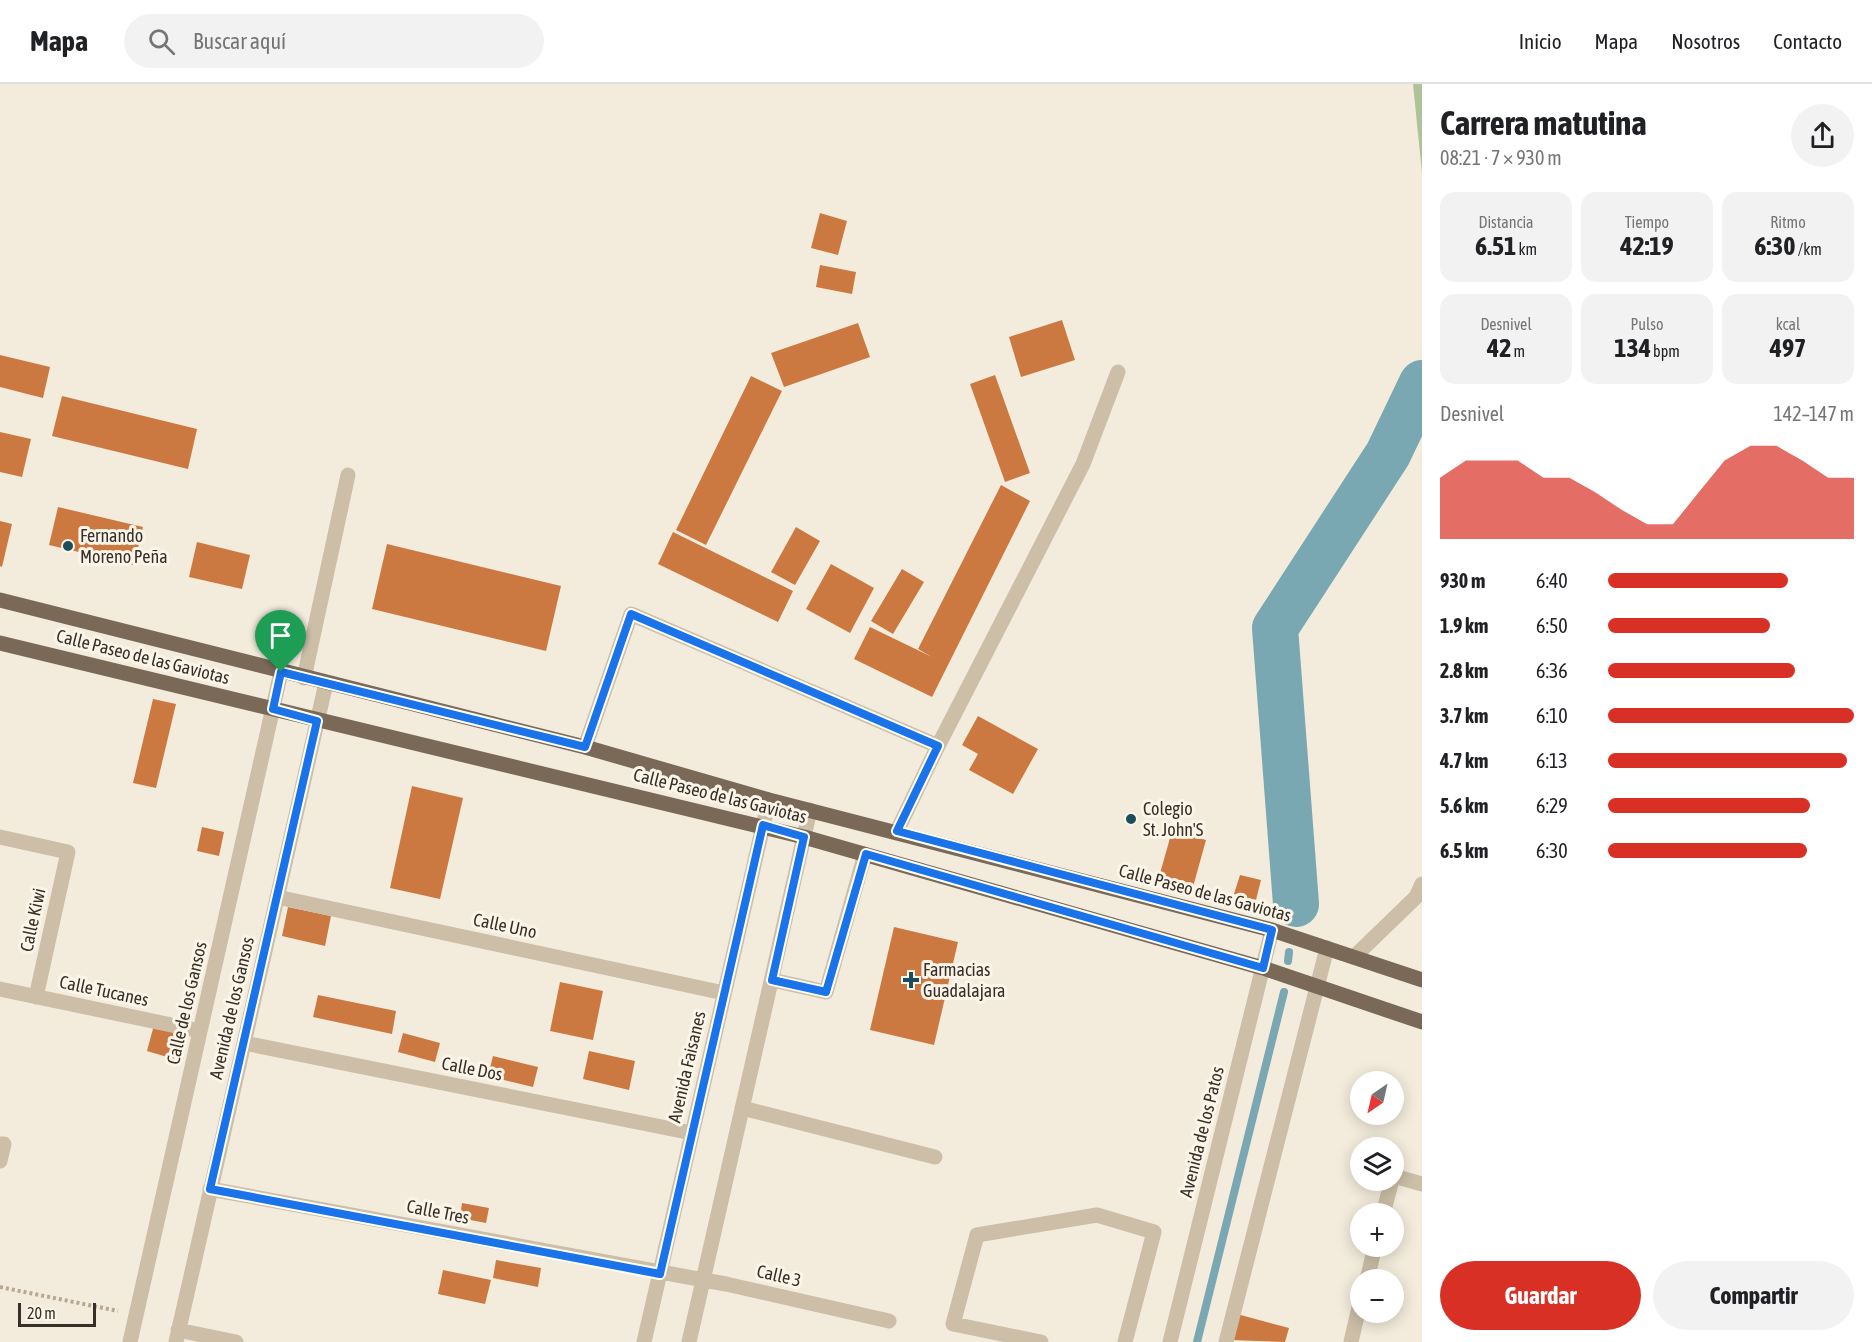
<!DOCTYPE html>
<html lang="es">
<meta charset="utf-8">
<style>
:root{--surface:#fff;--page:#f2f2f2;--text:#202124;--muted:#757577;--line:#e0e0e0;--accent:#d93025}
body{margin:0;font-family:"Asap Condensed",sans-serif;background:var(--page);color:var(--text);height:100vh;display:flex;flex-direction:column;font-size:22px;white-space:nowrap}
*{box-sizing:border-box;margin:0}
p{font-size:20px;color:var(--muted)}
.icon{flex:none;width:33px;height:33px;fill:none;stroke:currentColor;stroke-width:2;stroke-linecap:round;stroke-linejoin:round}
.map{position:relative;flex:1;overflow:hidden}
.side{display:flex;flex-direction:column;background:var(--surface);width:450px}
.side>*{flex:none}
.needle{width:39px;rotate:214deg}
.tools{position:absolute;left:1350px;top:987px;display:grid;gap:12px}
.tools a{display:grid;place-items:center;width:54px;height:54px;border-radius:50%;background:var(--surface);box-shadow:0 3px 15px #0003;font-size:30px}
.scale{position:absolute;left:18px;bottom:15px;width:78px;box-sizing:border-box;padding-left:6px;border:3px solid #383028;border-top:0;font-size:16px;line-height:21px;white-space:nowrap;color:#383028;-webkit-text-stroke:4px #fbf5e9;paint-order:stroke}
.pin{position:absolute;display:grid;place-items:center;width:51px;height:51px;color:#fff;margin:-62px -26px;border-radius:50% 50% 50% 0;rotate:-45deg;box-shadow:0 0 6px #0007}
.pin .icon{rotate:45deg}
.round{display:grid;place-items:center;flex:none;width:63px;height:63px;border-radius:32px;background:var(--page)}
.headline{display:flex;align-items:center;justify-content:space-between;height:102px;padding:0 18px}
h1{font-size:33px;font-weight:700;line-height:45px}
.figures{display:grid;grid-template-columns:repeat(3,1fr);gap:9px;height:102px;padding:6px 18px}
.figures div{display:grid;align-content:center;border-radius:15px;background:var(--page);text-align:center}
.figures b{font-size:26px;font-weight:700}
.figures small{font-size:16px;font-weight:400}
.figures p{font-size:16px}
.chart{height:168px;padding:12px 18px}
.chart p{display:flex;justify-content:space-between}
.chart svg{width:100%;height:108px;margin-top:6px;fill:var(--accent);opacity:.7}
.cta{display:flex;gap:12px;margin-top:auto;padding:12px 18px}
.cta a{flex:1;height:69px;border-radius:36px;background:var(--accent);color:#fff;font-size:24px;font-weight:700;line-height:69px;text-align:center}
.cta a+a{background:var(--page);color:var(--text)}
ul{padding:0 18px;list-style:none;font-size:20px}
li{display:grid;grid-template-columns:96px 72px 1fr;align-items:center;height:45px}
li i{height:15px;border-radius:8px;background:var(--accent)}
header{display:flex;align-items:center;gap:36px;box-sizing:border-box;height:84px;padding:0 30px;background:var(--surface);border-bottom:2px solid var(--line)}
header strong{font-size:28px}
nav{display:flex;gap:33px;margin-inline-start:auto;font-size:21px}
.search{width:420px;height:54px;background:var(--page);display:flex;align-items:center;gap:15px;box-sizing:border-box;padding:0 21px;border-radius:33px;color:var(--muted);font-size:22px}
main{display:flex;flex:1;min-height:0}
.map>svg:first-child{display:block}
</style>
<header>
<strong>Mapa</strong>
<div class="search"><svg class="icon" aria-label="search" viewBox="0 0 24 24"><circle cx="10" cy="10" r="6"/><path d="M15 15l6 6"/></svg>Buscar aquí</div>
<nav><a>Inicio</a><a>Mapa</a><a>Nosotros</a><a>Contacto</a></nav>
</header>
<main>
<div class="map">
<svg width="1422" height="1258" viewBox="0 0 1422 1258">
<rect width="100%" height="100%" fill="#f3ecdc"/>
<path fill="#afc39b" d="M1413 0H1422V89Z"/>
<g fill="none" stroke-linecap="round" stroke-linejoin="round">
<path stroke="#79a7b2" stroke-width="8" d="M1293 837 1296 820
M1288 877 1289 868
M1197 1258 1284 908"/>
<path stroke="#79a7b2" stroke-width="46" d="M1296 820 1275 544 1388 370 1422 299"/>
</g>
<path fill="#cc7941" d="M820 129 847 137 838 171 811 164Z
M820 181 856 188 852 210 816 203Z
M1062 236 1075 276 1021 293 1009 253Z
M858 239 870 273 784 303 771 269Z
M0 271 50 283 43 314 0 303Z
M995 291 1030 389 1005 398 970 300Z
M751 292 782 307 706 461 676 446Z
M62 312 197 345 188 385 52 352Z
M0 348 31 355 22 393 0 388Z
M1001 401 1030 417 932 613 854 575 870 543 932 573 918 565Z
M58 423 143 443 134 481 49 461Z
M0 437 12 440 2 483 0 482Z
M796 443 820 457 795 501 771 488Z
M673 448 793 507 778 538 658 480Z
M197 458 250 471 242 505 189 493Z
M387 460 561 502 546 567 372 525Z
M831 480 874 504 850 549 806 525Z
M902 485 924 498 893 550 871 537Z
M153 615 176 620 156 704 133 699Z
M978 632 1038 665 1013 710 969 686 978 670 962 661Z
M412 702 463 714 440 815 390 804Z
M202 743 224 748 219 772 197 767Z
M1172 747 1206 756 1193 803 1159 793Z
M1240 791 1261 796 1256 816 1234 810Z
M288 823 331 832 325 862 282 852Z
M894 843 958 858 934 961 870 946Z
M560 898 603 907 593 956 550 947Z
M318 911 396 927 392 950 313 933Z
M154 941 181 948 174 975 147 967Z
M403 949 440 959 435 978 398 968Z
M589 967 635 977 629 1006 583 995Z
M493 972 538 983 533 1003 488 992Z
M462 1119 489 1124 486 1139 460 1134Z
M496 1176 541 1184 538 1203 493 1194Z
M443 1186 491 1196 485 1220 438 1210Z
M1237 1230 1289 1244 1285 1258 1230 1256Z"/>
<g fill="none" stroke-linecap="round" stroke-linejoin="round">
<path stroke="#b8a891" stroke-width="4" stroke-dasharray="3 3" stroke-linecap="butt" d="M0 1203 118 1227"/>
<path stroke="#ccbea7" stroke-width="15" d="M304 594 348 391
M938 662 1083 380 1118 288
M585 663 631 530 938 662 897 747
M0 753 68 768 36 913
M277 813 724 909
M1354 873 1416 813 1422 800
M772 896 826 908 865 770
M0 905 200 947
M244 959 692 1049
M742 1024 935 1073
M0 1060H4L0 1077
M1394 1092 1422 1100
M210 1105 726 1200 889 1237
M1383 1130 1392 1096
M1367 1196 1375 1162
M178 1246 236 1258
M130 1258 281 588
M176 1258 326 599
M644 1258 769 716
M689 1258 810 726
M1041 1258 953 1240 977 1151 1097 1131 1154 1148 1125 1258
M1170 1258 1272 846
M1226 1258 1327 864
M1351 1258 1360 1219"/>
<path stroke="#7b6958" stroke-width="15" d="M0 516 585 663 769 716 1272 846 1422 896
M0 559 804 753 1263 884 1422 938"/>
</g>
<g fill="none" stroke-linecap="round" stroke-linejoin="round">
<g stroke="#fff" stroke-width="12">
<path id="route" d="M631 530 938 662 897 747 1272 846 1263 884 866 770 826 908 772 896 804 753 763 741 660 1190 210 1105 317 637 273 625 281 588 585 663Z"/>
</g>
<use href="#route" stroke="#1a73e8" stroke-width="8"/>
</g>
<g fill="#1b4d5c" stroke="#fbf5e9" stroke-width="2">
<circle cx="68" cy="462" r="6"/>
<circle cx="1131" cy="735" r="6"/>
<path d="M908 887h6v6h6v6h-6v6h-6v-6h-6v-6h6z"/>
</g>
<g text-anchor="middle" stroke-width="6" stroke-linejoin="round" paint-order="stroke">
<g font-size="18" fill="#383028" stroke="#fbf5e9" text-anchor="start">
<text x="80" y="458">Fernando<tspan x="80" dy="21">Moreno Peña</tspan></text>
<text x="1143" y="731">Colegio<tspan x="1143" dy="21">St. John'S</tspan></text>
<text x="923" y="892">Farmacias<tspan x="923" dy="21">Guadalajara</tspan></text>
</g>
<g font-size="18" fill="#383028" stroke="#fbf5e9">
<text transform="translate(143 573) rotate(14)" y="6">Calle Paseo de las Gaviotas</text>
<text transform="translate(720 712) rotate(14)" y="6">Calle Paseo de las Gaviotas</text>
<text transform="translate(1205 809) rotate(15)" y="6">Calle Paseo de las Gaviotas</text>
<text transform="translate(33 836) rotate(-78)" y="6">Calle Kiwi</text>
<text transform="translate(505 842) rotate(12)" y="6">Calle Uno</text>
<text transform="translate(104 907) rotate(12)" y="6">Calle Tucanes</text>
<text transform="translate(187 919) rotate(-77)" y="6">Calle de los Gansos</text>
<text transform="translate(232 924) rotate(-77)" y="6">Avenida de los Gansos</text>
<text transform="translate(687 983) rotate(-77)" y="6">Avenida Faisanes</text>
<text transform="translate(472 985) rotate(11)" y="6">Calle Dos</text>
<text transform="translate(1202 1048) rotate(-76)" y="6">Avenida de los Patos</text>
<text transform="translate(438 1128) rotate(11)" y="6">Calle Tres</text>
<text transform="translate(779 1192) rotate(13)" y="6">Calle 3</text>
</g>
</g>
</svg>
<div class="tools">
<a><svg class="needle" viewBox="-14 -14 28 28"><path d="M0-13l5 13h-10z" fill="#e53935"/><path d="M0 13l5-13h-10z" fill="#757577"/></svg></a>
<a><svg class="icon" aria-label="layers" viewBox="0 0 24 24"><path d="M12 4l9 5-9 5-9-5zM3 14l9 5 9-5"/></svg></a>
<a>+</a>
<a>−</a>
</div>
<div class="scale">20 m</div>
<div class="pin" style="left:281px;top:588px;background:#1e9e55"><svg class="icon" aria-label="arrive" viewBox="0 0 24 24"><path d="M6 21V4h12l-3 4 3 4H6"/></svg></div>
</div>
<section class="side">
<div class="headline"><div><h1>Carrera matutina</h1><p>08:21 · 7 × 930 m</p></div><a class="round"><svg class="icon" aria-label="share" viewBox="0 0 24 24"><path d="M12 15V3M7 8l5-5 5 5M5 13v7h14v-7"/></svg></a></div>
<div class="figures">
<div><p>Distancia</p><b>6.51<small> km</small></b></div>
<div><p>Tiempo</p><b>42:19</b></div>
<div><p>Ritmo</p><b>6:30<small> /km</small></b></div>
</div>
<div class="figures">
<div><p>Desnivel</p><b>42<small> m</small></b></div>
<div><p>Pulso</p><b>134<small> bpm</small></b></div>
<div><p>kcal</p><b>497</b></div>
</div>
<div class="chart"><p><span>Desnivel</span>142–147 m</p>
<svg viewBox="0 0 160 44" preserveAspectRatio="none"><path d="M0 44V19L10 12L20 12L30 12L40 19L50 19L60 25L70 32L80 38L90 38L100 25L110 12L120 6L130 6L140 12L150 19L160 19V44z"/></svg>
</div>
<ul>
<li><b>930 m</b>6:40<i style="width:73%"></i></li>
<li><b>1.9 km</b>6:50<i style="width:66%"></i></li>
<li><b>2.8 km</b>6:36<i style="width:76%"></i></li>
<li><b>3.7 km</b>6:10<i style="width:100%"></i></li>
<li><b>4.7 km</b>6:13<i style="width:97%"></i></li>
<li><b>5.6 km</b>6:29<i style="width:82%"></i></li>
<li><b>6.5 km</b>6:30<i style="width:81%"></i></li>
</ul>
<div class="cta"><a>Guardar</a><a>Compartir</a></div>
</section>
</main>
